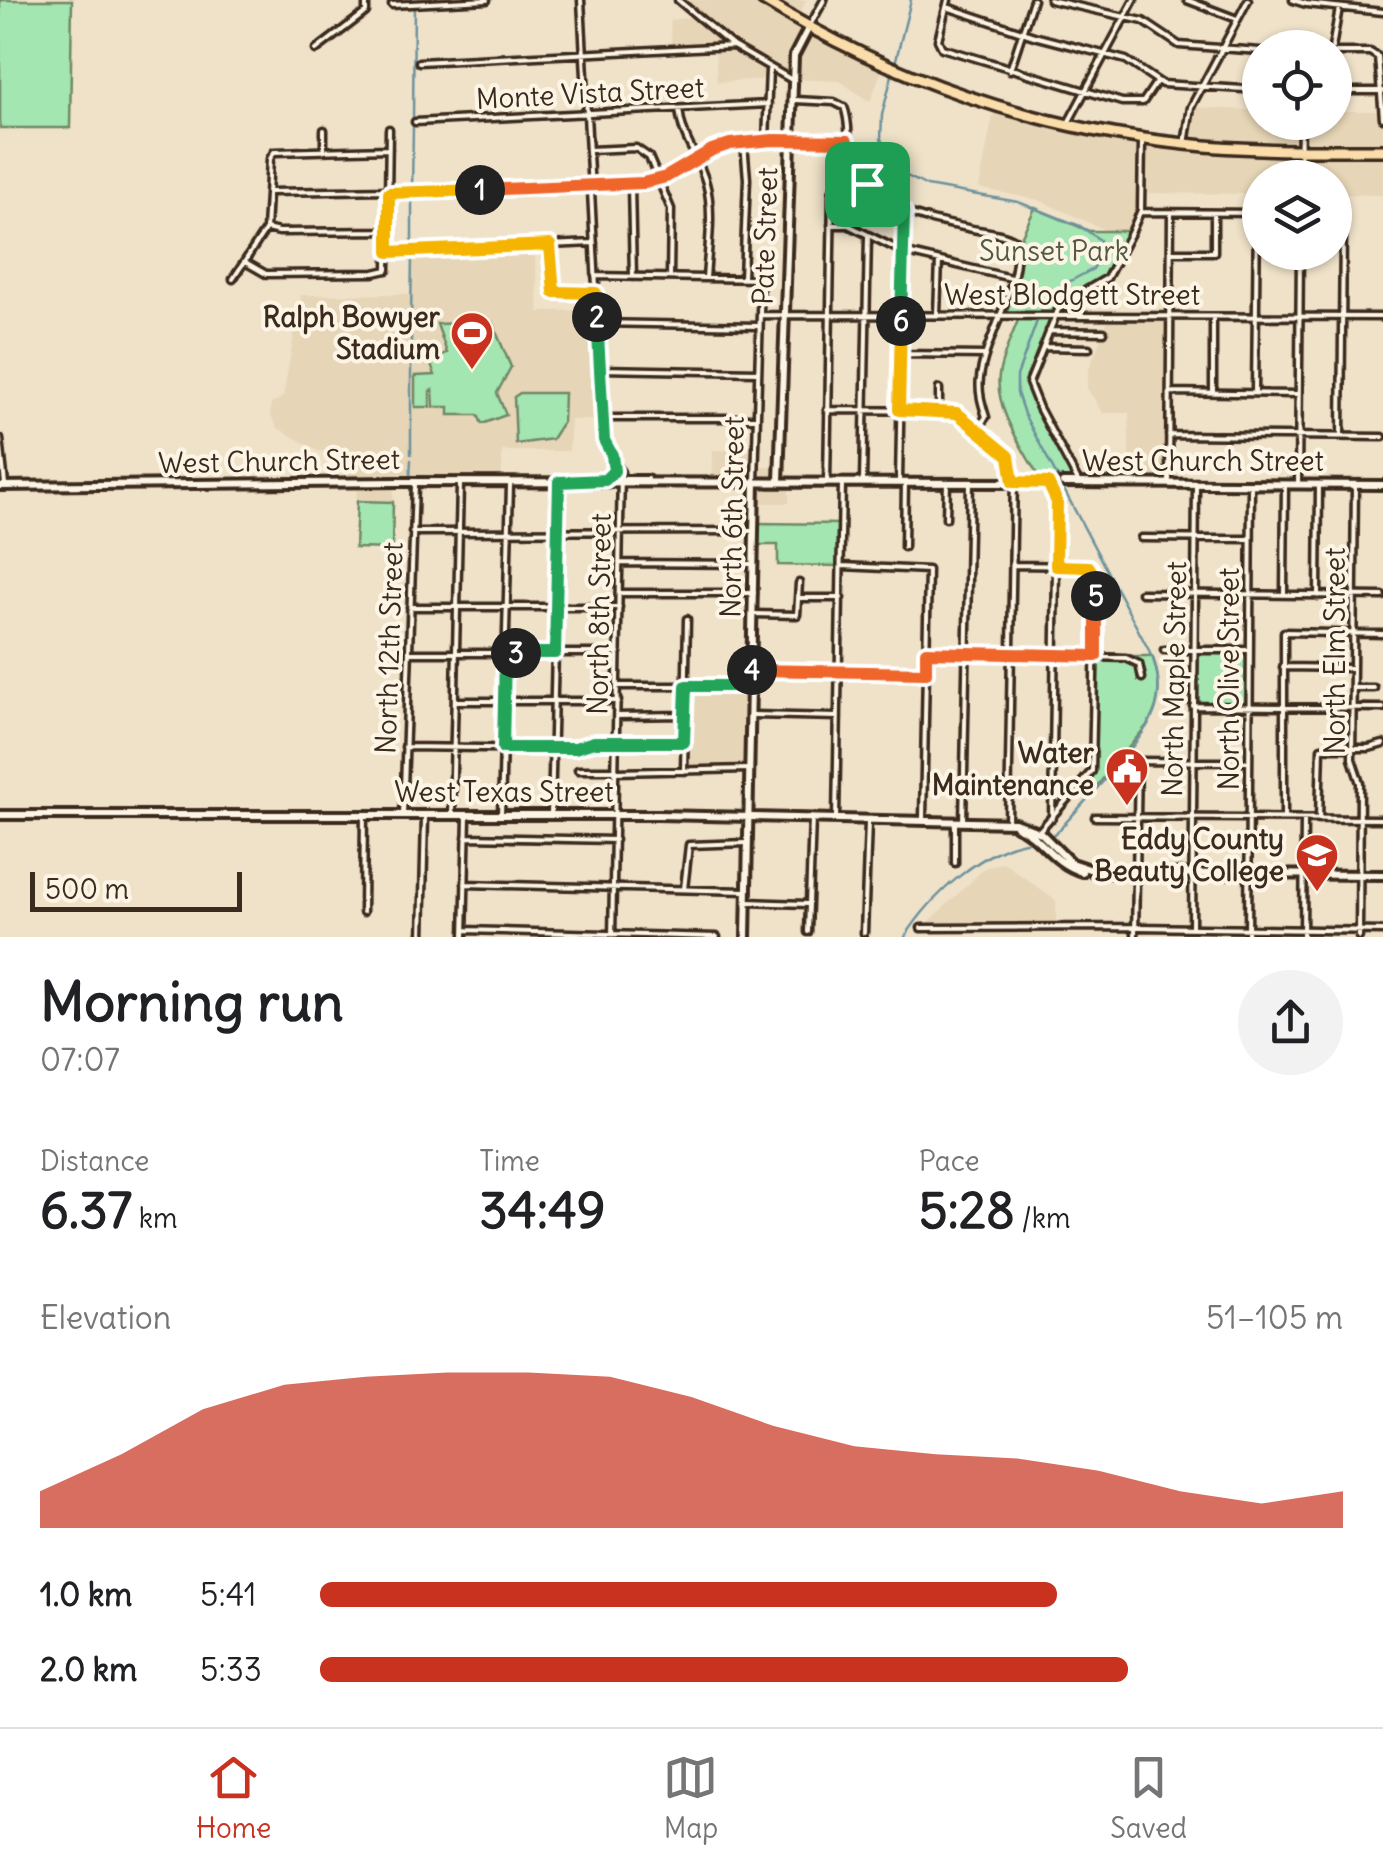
<!DOCTYPE html>
<meta charset="utf-8">
<style>
:root{--surface:#fff;--page:#f2f2f2;--text:#202124;--muted:#757577;--line:#e0e0e0;--accent:#c8321e}
body{margin:0;font-family:Delius,sans-serif;background:var(--page);color:var(--text);height:100vh;display:flex;flex-direction:column;font-size:38px;white-space:nowrap}
*{box-sizing:border-box;margin:0}
p{font-size:32px;color:var(--muted)}
.icon{flex:none;width:55px;height:55px;fill:none;stroke:currentColor;stroke-width:2;stroke-linecap:round;stroke-linejoin:round}
.map{position:relative;height:937px;overflow:hidden}
.panel{display:flex;flex-direction:column;background:var(--surface);flex:1}
.panel>*{flex:none}
.tools{position:absolute;left:1242px;top:30px;display:grid;gap:20px}
.tools a{display:grid;place-items:center;width:110px;height:110px;border-radius:50%;background:var(--surface);box-shadow:0 2px 8px #0004;font-size:50px}
.scale{position:absolute;left:30px;bottom:25px;width:212px;box-sizing:border-box;padding-left:10px;border:5px solid #3b2a1e;border-top:0;font-size:28px;line-height:35px;white-space:nowrap;color:#3b2a1e;-webkit-text-stroke:8px #fcf5e5;paint-order:stroke}
.pin{position:absolute;display:grid;place-items:center;width:85px;height:85px;color:#fff;margin:-42px;border-radius:20px;box-shadow:0 5px 15px #0006}
.km{position:absolute;width:50px;height:50px;margin:-25px;border-radius:50%;background:#222;color:#fff;font-size:28px;line-height:50px;text-align:center}
.round{display:grid;place-items:center;flex:none;width:105px;height:105px;border-radius:52px;background:var(--page)}
.head{display:flex;align-items:center;justify-content:space-between;height:170px;padding:0 40px}
h1{font-size:55px;font-weight:700;line-height:75px}
.stats{display:grid;grid-template-columns:repeat(3,1fr);gap:15px;height:170px;padding:10px 40px}
.stats div{display:grid;align-content:center}
.stats b{font-size:50px;font-weight:700}
.stats small{font-size:28px;font-weight:400}
.stats p{font-size:28px}
.chart{height:280px;padding:20px 40px}
.chart p{display:flex;justify-content:space-between}
.chart svg{width:100%;height:180px;margin-top:10px;fill:var(--accent);opacity:.7}
ul{padding:0 40px;list-style:none;font-size:32px}
li{display:grid;grid-template-columns:160px 120px 1fr;align-items:center;height:75px}
li i{height:25px;border-radius:12px;background:var(--accent)}
.dock{display:flex;justify-content:space-around;align-items:center;height:140px;border-top:2px solid var(--line);background:var(--surface);font-size:28px;color:var(--muted)}
.dock a{display:grid;justify-items:center;gap:5px}
.dock .active{color:var(--accent)}
.map>svg:first-child{display:block}
</style>
<div class="map">
<svg width="1383" height="937" viewBox="0 0 1383 937">
<rect width="100%" height="100%" fill="#efe2c9"/>
<filter id="ink" filterUnits="userSpaceOnUse"><feTurbulence type="fractalNoise" baseFrequency=".01" numOctaves="2"/><feDisplacementMap in="SourceGraphic" scale="20" xChannelSelector="R" yChannelSelector="G"/><feConvolveMatrix kernelMatrix="1 2 1 2 8 2 1 2 1" color-interpolation-filters="sRGB"/></filter>
<g filter="url(#ink)">
<path fill="#e6d5b6" d="M678 0H806L797 18 884 64 870 102 840 81 794 79 770 69 769 79 717 82 715 47 672 49 670 20 696 17Z
M995 105 1049 120 1185 143 1191 107 1260 111V122H1335V111H1380L1383 118V195L1335 194V178H1260V194L1142 193 1141 212 1132 231H1108L1039 200 979 188Z
M534 248 539 312 595 309 600 420H571L569 451H502V480L394 478 391 549 355 548 357 487 335 452 318 451 278 428 270 414 271 404 283 397 301 295 410 294 411 254Z
M1110 315H1171L1169 484H1129V413H1103L1087 388 1089 369Z
M713 450 755 451V466L780 467V481L789 482V503H756V486L712 482Z
M686 686H751L749 769 684 771Z
M1003 862 1056 901V924L929 922 985 868Z"/>
<path fill="#a3e6b1" stroke="#6f8868" stroke-width="2.5" d="M0 0H72L70 128H0Z
M1035 208 1089 231H1132L1107 278 1061 307 1030 380V388L1079 483H1042C1026 452 994 411 999 375 1002 355 1013 334 1020 315L1000 314 1017 246Z
M492 322 511 367 497 393 506 415 482 424 478 415H449V407H434L433 390 430 391V407H415V376L435 375 429 360 447 353 437 324Z
M520 393H564L563 422 552 439 516 444 514 397Z
M357 501 393 502 392 549 355 548Z
M755 523 842 524V566L778 565V545H755Z
M1194 650H1250V706H1193Z
M1096 656H1152C1161 679 1161 703 1148 724L1092 792Z"/>
<g fill="none" stroke-linecap="round" stroke-linejoin="round">
<path stroke="#6e929d" stroke-width="2.5" d="M911 0 882 115 881 139 890 159 905 175 927 186 1018 202 1080 226 1100 240 1101 252 1093 269 1059 287 1041 310 1017 376V393L1024 414 1153 658C1159 676 1161 695 1154 713 1143 741 1083 803 1060 829L1050 837
M413 121 414 0
M412 189 413 126
M412 248V195
M411 319 412 255
M411 454V324
M410 478 411 460
M407 606 411 485
M404 704 406 609
M905 937C930 897 984 846 1032 841"/>
<g stroke="#3b2a1e" stroke-width="11">
<path id="minor" d="M581 0 604 440 621 472 612 937
M678 0 733 46 792 80
M948 0 938 40 942 48 1122 102H1143L1157 81
M1050 0 1143 21 1179 45 1260 51
M1187 0 1237 19
M1293 0 1306 4 1383 12
M392 5 487 0
M947 7 1034 36 1126 60 1162 84 1260 90
M809 27 824 0
M1332 48 1339 8
M316 50 366 12V0
M1335 52H1370L1378 57 1383 118
M419 62 733 46
M1010 70 1033 0
M1335 91H1383
M795 100 834 102 844 107C851 124 846 143 853 161 875 213 928 220 978 230 991 232 1005 234 1015 240 1025 279 984 339 980 378 978 392 982 404 986 417L977 429
M679 109C682 141 698 154 706 183 714 212 708 247 706 278
M415 122 768 104
M1067 125 1134 0
M324 130V150
M766 140 769 70
M1185 144 1191 107 1248 0
M589 150 636 148 649 157 671 209 670 277
M1300 178 1301 122
M591 186C619 185 650 186 675 173 692 164 704 151 723 146 762 135 807 139 847 141
M631 186 633 277
M270 192 389 190
M389 193 589 184
M1141 212 1260 213
M1335 217 1343 231 1341 436
M831 225H848L903 252 1011 278
M266 229 279 232 389 231
M550 245 554 292 596 293
M389 252 594 243
M1173 252H1214V213
M245 262 266 274 374 273 387 270 389 129
M595 276 761 279 755 482
M743 278 747 179 744 143
M233 279 266 229 270 159 274 152 389 149
M937 314 939 261
M760 315 1383 317
M598 323 758 326
M1049 331 1104 332
M1044 347 1089 348
M901 354 985 355
M600 369 758 372
M939 389V410
M1170 392 1298 394
M1213 392V317
M1255 393 1257 213
M827 410 953 411 1011 459 1014 474 1008 823
M603 418H757
M1169 435 1383 437
M0 439 5 484
M827 482 832 192 837 181 856 169
M863 482 868 236
M899 482 904 212
M1079 483 1039 408 1029 383 1058 310 1066 302 1107 278 1131 233 1141 210 1142 141
M1169 484 1171 213
M1298 484 1300 252
M1049 485 1057 506 1052 818
M1355 485 1352 759 1360 783 1359 937
M946 518 947 482
M412 532 755 531
M1141 538 1250 539
M904 547 905 482
M619 563 754 564
M1014 565 1086 566 1092 571 1096 583 1092 771 1040 830
M842 566 928 570 923 818
M619 593H754
M1141 593 1383 596
M1284 594 1285 484
M1318 596 1319 485
M798 598H841
M410 607H619
M754 614 797 615 799 583
M1164 650H1250
M926 652 1126 658 1139 664 1142 678
M409 653H618
M1283 667 1353 668
M752 670 926 673
M618 686H751
M1354 688H1374
M457 701H618
M1193 706 1383 708
M753 715 838 717
M617 716 685 715
M405 747 564 749 578 748 591 742H685
M578 770H616
M684 771 687 619
M616 772 749 769
M403 815 415 485
M452 815 460 485
M501 815 510 485
M551 815 559 485
M1095 817 1383 819
M836 818 842 483
M1284 818V632L1383 634
M1319 819 1321 748H1369L1383 744
M963 822 970 482
M466 837 615 840
M955 863V822
M465 884 746 891
M684 889 689 845 747 843
M747 902 807 904
M363 912 364 814
M1138 927 1383 931
M921 928 1136 927
M1192 928 1196 484
M464 930 717 937
M808 932 812 818
M864 933 868 822
M422 937 425 817
M464 937 467 817
M1135 937 1138 761 1249 762
M1248 937 1251 484
M1303 937 1304 819"/>
</g>
<g stroke="#3b2a1e" stroke-width="14">
<path id="tertiary" d="M605 480 614 473 611 455
M619 480H647
M779 481 794 56 809 27
M1063 483 1383 485
M0 486 399 482 1056 483
M0 815H658L1015 823 1041 833 1071 863 1098 872
M1016 826C1042 836 1051 863 1082 872
M1094 873 1383 875
M746 937 755 482"/>
</g>
<g stroke="#3b2a1e" stroke-width="16">
<path id="trunk" d="M763 0C891 79 1036 129 1185 144 1251 151 1317 150 1383 150"/>
</g>
<use href="#minor" stroke="#fcf5e5" stroke-width="4"/>
<use href="#tertiary" stroke="#fcf5e5" stroke-width="6"/>
<use href="#trunk" stroke="#faddab" stroke-width="9"/>
</g>
</g>
<g fill="none" stroke-linecap="round" stroke-linejoin="round" filter="url(#ink)">
<g stroke="#fff" stroke-width="20">
<path id="split-1" d="M480 190 643 183 666 177 712 150 730 144 773 140 847 141 857 169 867 184"/>
</g>
<g stroke="#fff" stroke-width="20">
<path id="split-2" d="M480 190 389 193V252L550 245 554 292 596 293 597 317"/>
</g>
<g stroke="#fff" stroke-width="20">
<path id="split-3" d="M516 653H555L559 482 605 480 614 471 612 455 604 440 597 317"/>
</g>
<g stroke="#fff" stroke-width="20">
<path id="split-4" d="M516 653H505L503 748H575L594 742H684L686 686H751L752 670"/>
</g>
<g stroke="#fff" stroke-width="20">
<path id="split-5" d="M752 670 926 673V652L1096 656V596"/>
</g>
<g stroke="#fff" stroke-width="20">
<path id="split-6" d="M901 321 899 410 957 413 1009 456 1013 482 1048 483 1057 502 1056 566 1089 567 1095 577 1096 596"/>
</g>
<g stroke="#fff" stroke-width="20">
<path id="split-7" d="M867 184 886 204 904 212 901 321"/>
</g>
<use href="#split-1" stroke="#f0652b" stroke-width="12"/>
<use href="#split-2" stroke="#f5b400" stroke-width="12"/>
<use href="#split-3" stroke="#22a559" stroke-width="12"/>
<use href="#split-4" stroke="#22a559" stroke-width="12"/>
<use href="#split-5" stroke="#f0652b" stroke-width="12"/>
<use href="#split-6" stroke="#f5b400" stroke-width="12"/>
<use href="#split-7" stroke="#22a559" stroke-width="12"/>
</g>
<defs>
<g id="stadium-pin" transform="scale(2.25)"><path d="M0 17L-7.5 6A9.5 9.5 0 1 1 7.5 6Z" fill="#c8321e" stroke="#fcf5e5"/><path d="M0-5a6.5 5 0 1 0 0 10a6.5 5 0 1 0 0-10ZM-3.5-1.8h7v3.6h-7Z" fill="#fff"/></g>
<g id="civic-pin" transform="scale(2.25)"><path d="M0 17L-7.5 6A9.5 9.5 0 1 1 7.5 6Z" fill="#c8321e" stroke="#fcf5e5"/><path d="M-.6-6.5H3V-4.5H.6V-3L4-1V1h2V6H-6V1h2V-1L-.6-3ZM-1.2 2.5V6h2.4V2.5Z" fill="#fff"/></g>
<g id="university-pin" transform="scale(2.25)"><path d="M0 17L-7.5 6A9.5 9.5 0 1 1 7.5 6Z" fill="#c8321e" stroke="#fcf5e5"/><path d="M0-5L7-2L0 1L-7-2ZM-4 1L0 2.5L4 1V4Q0 6-4 4Z" fill="#fff"/></g>
</defs>
<g fill-rule="evenodd">
<use href="#stadium-pin" x="472" y="333"/>
<use href="#civic-pin" x="1127" y="769"/>
<use href="#university-pin" x="1317" y="855"/>
</g>
<g text-anchor="middle" stroke-width="8" stroke-linejoin="round" paint-order="stroke">
<g font-size="28" fill="#3b2a1e" stroke="#fcf5e5">
<text transform="translate(590 93) rotate(-3)" y="10">Monte Vista Street</text>
<text transform="translate(765 236) rotate(-88)" y="10">Pate Street</text>
<text x="1072" y="305">West Blodgett Street</text>
<text transform="translate(279 461) rotate(-1)" y="10">West Church Street</text>
<text x="1203" y="471">West Church Street</text>
<text transform="translate(732 517) rotate(-89)" y="10">North 6th Street</text>
<text transform="translate(599 614) rotate(-89)" y="10">North 8th Street</text>
<text transform="translate(389 648) rotate(-88)" y="10">North 12th Street</text>
<text transform="translate(1335 651) rotate(-90)" y="10">North Elm Street</text>
<text transform="translate(1174 679) rotate(-89)" y="10">North Maple Street</text>
<text transform="translate(1229 679) rotate(-90)" y="10">North Olive Street</text>
<text x="504" y="802">West Texas Street</text>
</g>
<g font-size="28" fill="#555943" stroke="#fcf5e5">
<text x="1054" y="261">Sunset Park</text>
</g>
<g font-size="28" font-weight="bold" fill="#3b2a1e" stroke="#fcf5e5" text-anchor="end">
<text x="440" y="327">Ralph Bowyer<tspan x="440" dy="32">Stadium</tspan></text>
<text x="1094" y="763">Water<tspan x="1094" dy="32">Maintenance</tspan></text>
<text x="1284" y="849">Eddy County<tspan x="1284" dy="32">Beauty College</tspan></text>
</g>
</g>
</svg>
<div class="tools">
<a><svg class="icon" aria-label="locate" viewBox="0 0 24 24"><circle cx="12" cy="12" r="6"/><path d="M12 2v4M12 18v4M2 12h4M18 12h4"/></svg></a>
<a><svg class="icon" aria-label="layers" viewBox="0 0 24 24"><path d="M12 4l9 5-9 5-9-5zM3 14l9 5 9-5"/></svg></a>
</div>
<div class="scale">500 m</div>
<div class="pin" style="left:867px;top:184px;background:#1e9e55"><svg class="icon" aria-label="arrive" viewBox="0 0 24 24"><path d="M6 21V4h12l-3 4 3 4H6"/></svg></div>
<b class="km" style="left:480px;top:190px">1</b>
<b class="km" style="left:597px;top:317px">2</b>
<b class="km" style="left:516px;top:653px">3</b>
<b class="km" style="left:752px;top:670px">4</b>
<b class="km" style="left:1096px;top:596px">5</b>
<b class="km" style="left:901px;top:321px">6</b>
</div>
<section class="panel">
<div class="head"><div><h1>Morning run</h1><p>07:07</p></div><a class="round"><svg class="icon" aria-label="share" viewBox="0 0 24 24"><path d="M12 15V3M7 8l5-5 5 5M5 13v7h14v-7"/></svg></a></div>
<div class="stats">
<div><p>Distance</p><b>6.37<small> km</small></b></div>
<div><p>Time</p><b>34:49</b></div>
<div><p>Pace</p><b>5:28<small> /km</small></b></div>
</div>
<div class="chart"><p><span>Elevation</span>51–105 m</p>
<svg viewBox="0 0 160 44" preserveAspectRatio="none"><path d="M0 44V35L10 26L20 15L30 9L40 7L50 6L60 6L70 7L80 12L90 19L100 24L110 26L120 27L130 30L140 35L150 38L160 35V44z"/></svg>
</div>
<ul>
<li><b>1.0 km</b>5:41<i style="width:72%"></i></li>
<li><b>2.0 km</b>5:33<i style="width:79%"></i></li>
</ul>
</section>
<nav class="dock">
<a class="active"><svg class="icon" aria-label="home" viewBox="0 0 24 24"><path d="M3 11l9-7 9 7M6 9v11h12V9"/></svg>Home</a>
<a><svg class="icon" aria-label="map" viewBox="0 0 24 24"><path d="M3 6l6-2 6 2 6-2v14l-6 2-6-2-6 2zM9 4v14M15 6v14"/></svg>Map</a>
<a><svg class="icon" aria-label="saved" viewBox="0 0 24 24"><path d="M7 4h10v16l-5-4-5 4z"/></svg>Saved</a>
</nav>
